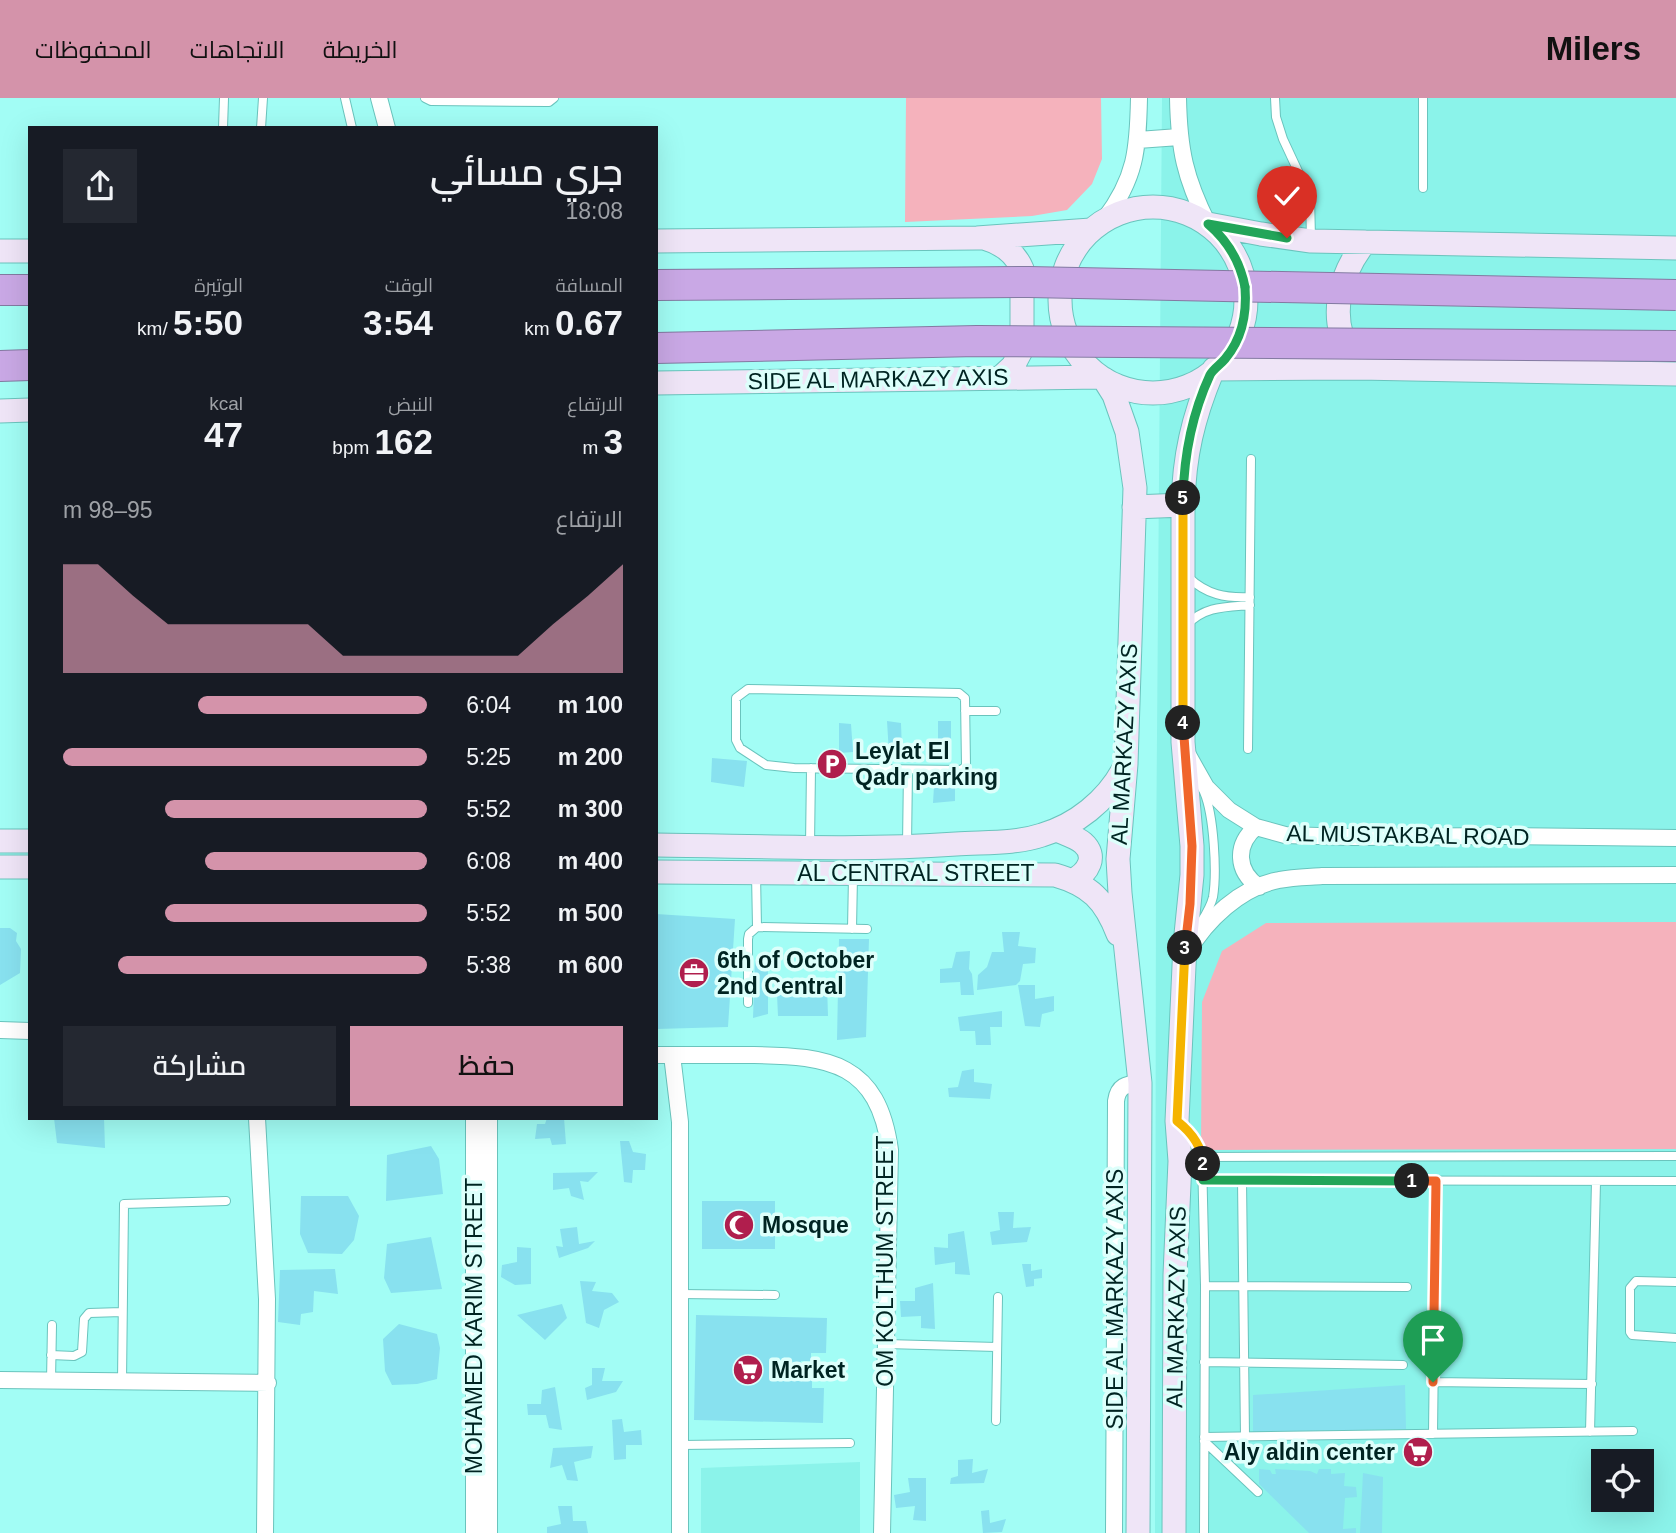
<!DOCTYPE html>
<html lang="ar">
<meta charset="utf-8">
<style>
:root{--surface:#171b24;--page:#242831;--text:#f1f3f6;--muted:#9ea1a6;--accent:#d493aa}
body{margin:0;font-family:Arial,Cairo,sans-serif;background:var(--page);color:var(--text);direction:rtl;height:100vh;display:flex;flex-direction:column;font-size:26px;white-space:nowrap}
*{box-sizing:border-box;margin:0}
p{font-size:23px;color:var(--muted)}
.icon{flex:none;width:38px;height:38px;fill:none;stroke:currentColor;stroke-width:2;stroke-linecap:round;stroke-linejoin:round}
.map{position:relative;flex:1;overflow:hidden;direction:ltr}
.drawer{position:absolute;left:28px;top:28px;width:630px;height:994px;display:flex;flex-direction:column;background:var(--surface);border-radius:0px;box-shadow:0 7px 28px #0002;direction:rtl}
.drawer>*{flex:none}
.controls{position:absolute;left:1591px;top:1351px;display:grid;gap:14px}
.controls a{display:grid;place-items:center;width:63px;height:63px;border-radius:0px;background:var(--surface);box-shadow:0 7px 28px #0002;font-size:35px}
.pin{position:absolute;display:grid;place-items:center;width:60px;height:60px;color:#fff;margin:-72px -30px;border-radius:50% 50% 50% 0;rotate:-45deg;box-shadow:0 0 7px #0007}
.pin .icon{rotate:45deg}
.km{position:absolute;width:35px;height:35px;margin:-18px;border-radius:50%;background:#222;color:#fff;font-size:19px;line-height:35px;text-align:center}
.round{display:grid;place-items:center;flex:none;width:74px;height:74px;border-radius:0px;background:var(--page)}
.summary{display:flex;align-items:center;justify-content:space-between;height:119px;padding:0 35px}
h1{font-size:38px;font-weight:600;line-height:52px}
.figures{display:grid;grid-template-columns:repeat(3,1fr);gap:10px;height:119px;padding:7px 35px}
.figures div{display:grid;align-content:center}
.figures b{font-size:35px;font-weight:600}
.figures small{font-size:19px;font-weight:400}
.figures p{font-size:19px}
.chart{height:196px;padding:14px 35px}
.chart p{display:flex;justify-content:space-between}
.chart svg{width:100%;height:126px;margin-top:7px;fill:var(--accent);opacity:.7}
.cta{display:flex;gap:14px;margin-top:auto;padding:14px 35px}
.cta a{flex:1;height:80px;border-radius:0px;background:var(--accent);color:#111;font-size:28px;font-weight:600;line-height:80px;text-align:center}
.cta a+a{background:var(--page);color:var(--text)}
ul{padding:0 35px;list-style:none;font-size:23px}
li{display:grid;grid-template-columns:112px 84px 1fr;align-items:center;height:52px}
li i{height:18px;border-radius:9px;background:var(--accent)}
header{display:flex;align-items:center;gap:42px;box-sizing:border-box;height:98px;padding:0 35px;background:var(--accent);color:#111}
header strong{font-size:33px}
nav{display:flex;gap:38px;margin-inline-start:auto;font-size:24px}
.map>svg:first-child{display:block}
</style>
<header>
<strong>Milers</strong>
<nav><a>الخريطة</a><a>الاتجاهات</a><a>المحفوظات</a></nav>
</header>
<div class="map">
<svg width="1676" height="1435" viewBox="0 0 1676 1435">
<rect width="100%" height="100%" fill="#a2fdf5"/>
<path fill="#8bf3ea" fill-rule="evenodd" d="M1162 0H1676V1435H1155L1156 766ZM1603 1363H1642V1402H1603Z
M860 1364V1435H701V1370Z"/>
<path fill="#f5b2bc" d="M906 0H1101L1102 61 1092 86 1067 112 1032 118 905 124Z
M1676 824V1051L1201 1052 1202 904 1222 853 1266 825Z"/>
<path fill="#88e1ef" d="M887 623 901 625 902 654 889 656Z
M938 623H951V655H938Z
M839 625 851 626 853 654 839 655Z
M712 660 747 663 744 689 711 684Z
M955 686V703L933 705 934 688Z
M656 816 735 821 728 929 656 931Z
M0 830H10L17 835 16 843 21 851 20 875 0 887Z
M1002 834H1020L1018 848 1036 850 1035 865 1023 866 1020 883 1016 887 977 892 978 877 987 869 992 854H1004Z
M839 841H869L866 939 837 942Z
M970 853 969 871 972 876 974 897H961L960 884 940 885V871L952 870 956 854Z
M768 862V916L753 920 755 863Z
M1018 887H1035V901L1054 898V913L1042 916 1040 929 1025 928Z
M827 888 828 918H778L777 897Z
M1002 913V929H990L991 947H976L975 933H960L958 919Z
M974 971V984L992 986 990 1001 949 999 948 990 958 989 962 973Z
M54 1020H104L105 1050 57 1045Z
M547 1020H564L566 1046 552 1047 550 1040 535 1041 537 1026H545Z
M620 1043H629L633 1054 646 1056 645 1072H633L632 1085 624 1084Z
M431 1048 439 1061 443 1096 386 1103 387 1057Z
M598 1074 588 1084 580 1083 584 1102 571 1098 569 1090 553 1092V1075Z
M301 1098H348L359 1118 354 1142 342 1156 308 1155 300 1136Z
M702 1103H775V1151H702Z
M998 1114H1014L1013 1130 1031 1129 1027 1144 992 1147 990 1134 1000 1132Z
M577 1129 579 1146 595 1143 588 1150 559 1160 556 1148 563 1149 560 1131Z
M964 1133 970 1177 955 1176V1164L935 1167 934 1149 948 1150V1136Z
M431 1139 442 1191 391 1195 384 1180 387 1146Z
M517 1149 531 1150V1186L515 1187 501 1179 502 1167 517 1164Z
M1022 1166H1031V1173L1042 1171V1180L1034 1181V1188L1026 1189Z
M335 1171 338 1196 314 1193 313 1214 301 1216 300 1227 278 1224 280 1172Z
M580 1183 596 1184 592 1193 612 1195 619 1204 604 1212 599 1230 586 1225Z
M933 1185 935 1231 921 1230V1218L901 1219 900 1203H915V1190Z
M562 1206 567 1220 545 1242 517 1217Z
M696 1217 827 1220 826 1255H811V1263H801L800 1281H812V1290H824L823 1325 694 1322Z
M399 1226 437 1236 440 1250 437 1281 417 1286 392 1287 385 1273 383 1241Z
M592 1270H605L602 1283H623L616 1294 587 1302 585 1290 592 1287Z
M1405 1287 1406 1331 1253 1334V1297Z
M555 1289 562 1332 549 1330 546 1317H528L527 1306H541L542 1292Z
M622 1321 624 1334 641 1332 642 1347H626V1361L614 1362 612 1322Z
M593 1348 591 1360 574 1364 578 1383 567 1382 562 1367 550 1370 553 1350Z
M973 1361 972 1375 988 1371 984 1385 950 1386 951 1380 958 1378V1362Z
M1259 1371 1270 1372 1272 1376H1276L1275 1371 1310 1373 1317 1376 1319 1371H1331V1376L1345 1375 1344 1388 1356 1389 1357 1399 1345 1400 1343 1431 1356 1430V1435H1309L1259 1386Z
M1363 1375 1383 1379 1382 1435H1360Z
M908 1380H926V1423L913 1422 915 1408 896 1410 894 1397 910 1394Z
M558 1408H572L573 1423H586L588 1435H547V1429L561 1426Z
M989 1412 990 1425 1006 1421 1002 1434 983 1435 981 1413Z"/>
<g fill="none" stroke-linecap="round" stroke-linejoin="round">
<g stroke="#6ac4bd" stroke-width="10">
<path id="lane" d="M345 0 352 30
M425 0 431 3 549 4 554 0
M1275 0 1276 19 1283 41 1310 99 1311 140
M223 30 224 0
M261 30 263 0
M1423 90V0
M1188 479C1207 497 1225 500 1250 499
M1187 527C1204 508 1226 509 1250 507
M748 591 959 595 965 600 966 668 961 672 794 670 766 667 740 650 736 642V600Z
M965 613H996
M1248 651 1251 361
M907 747 908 672
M810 748 811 670
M756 776 757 829
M1201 824C1206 816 1211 808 1213 799 1217 775 1214 717 1204 694
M852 831 853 778
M748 905V841L749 836 757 829 867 831
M1183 1028 1193 1039 1202 1059 1205 1188 1204 1435
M1202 1059 1676 1058
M1203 1082 1676 1083
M1242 1082 1245 1338
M1676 1184 1636 1183 1630 1190V1234L1632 1237 1676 1240
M1205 1188 1407 1189
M680 1196 775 1197
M886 1246 997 1249
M51 1257 74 1258 82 1254 84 1221 89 1215 122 1214
M1204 1264 1403 1267
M51 1283 52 1227
M122 1284 124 1106 226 1103
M1433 1284 1592 1286
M996 1323 998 1199
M1590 1334 1596 1084
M1433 1336 1436 1083
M1204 1339 1633 1333
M1204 1343 1258 1394
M680 1347 850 1345"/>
</g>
<g stroke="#6ac4bd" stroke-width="18">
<path id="street" d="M379 0 387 30
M1178 0C1179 52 1185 80 1208 126
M1138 42 1179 39
M1104 122C1136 80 1138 51 1139 0
M1188 657 1206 689 1229 712 1256 729 1285 737 1351 739 1505 738 1676 740
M1256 729C1235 747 1236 773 1259 789
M1187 855C1206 822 1241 789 1279 782 1293 779 1308 779 1322 778L1676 777
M0 932 30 933
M656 957C689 957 721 957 754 957 830 958 878 965 890 1052L882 1435
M672 957 680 1024V1435
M257 1020 267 1201 265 1435
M489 1020V1435
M0 1282 268 1285
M474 1435V1020
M1114 1435 1116 1003C1118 988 1126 986 1140 985"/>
</g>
<g stroke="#6ac4bd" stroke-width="25">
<path id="secondary" d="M1060 202a93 93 0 1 1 186 0a93 93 0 1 1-186 0Z
M1208 126 1261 136 1311 143 1676 150
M984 140C1001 145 1015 154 1022 171V251L1013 268 1000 280
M656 143 977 140 1091 132
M0 153H30
M1351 257C1327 220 1340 176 1365 144
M1214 271 1359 270 1676 276
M1104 281 1114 297 1127 334 1135 390 1126 666 1118 761 1120 795 1140 985 1138 1435
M656 285 1100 279
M0 313 30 312
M1134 409 1183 407
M1057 732C1065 736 1076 739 1083 745 1098 758 1088 775 1073 782
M0 743H30
M656 747C756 748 857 753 956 746 984 744 1015 746 1042 737 1076 727 1106 703 1123 672
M0 769H30
M656 774 1055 777C1090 787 1105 802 1118 836
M1174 1435 1175 1177 1180 1063 1177 1023 1185 846 1192 777V748L1183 644V407C1184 358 1193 320 1212 274"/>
</g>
<g stroke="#837aa1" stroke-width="32">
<path id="highway" d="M0 192H30
M0 268 30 267"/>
</g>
<use href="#lane" stroke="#fff" stroke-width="8"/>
<use href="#street" stroke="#fff" stroke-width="16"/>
<use href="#secondary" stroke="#efe5f7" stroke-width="23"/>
<use href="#highway" stroke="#c9a8e5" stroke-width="30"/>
<g stroke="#837aa1" stroke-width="32" stroke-linecap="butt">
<path id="highway-bridge" d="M656 187 1029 184 1676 197
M656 250 977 243 1676 248"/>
</g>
<use href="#highway-bridge" stroke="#c9a8e5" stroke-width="30"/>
</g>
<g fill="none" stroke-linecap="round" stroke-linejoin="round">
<g stroke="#fff" stroke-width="14">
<path id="split-1" d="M1412 1083H1436L1433 1284"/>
</g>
<g stroke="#fff" stroke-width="14">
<path id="split-2" d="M1203 1066V1082L1412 1083"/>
</g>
<g stroke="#fff" stroke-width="14">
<path id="split-3" d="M1185 850 1177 1023C1191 1034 1202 1048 1203 1066"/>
</g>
<g stroke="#fff" stroke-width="14">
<path id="split-4" d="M1183 625 1192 748 1190 806 1185 850"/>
</g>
<g stroke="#fff" stroke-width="14">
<path id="split-5" d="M1183 625V400"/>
</g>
<g stroke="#fff" stroke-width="14">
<path id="split-6" d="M1183 400C1184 358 1192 316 1210 277 1213 271 1220 267 1225 261 1242 241 1247 215 1245 189"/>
</g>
<g stroke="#fff" stroke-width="14">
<path id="split-7" d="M1245 189C1240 163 1228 143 1208 126L1287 140"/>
</g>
<use href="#split-1" stroke="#f0652b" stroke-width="9"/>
<use href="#split-2" stroke="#22a559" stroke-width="9"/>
<use href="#split-3" stroke="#f5b400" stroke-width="9"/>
<use href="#split-4" stroke="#f0652b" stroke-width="9"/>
<use href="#split-5" stroke="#f5b400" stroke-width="9"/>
<use href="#split-6" stroke="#22a559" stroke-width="9"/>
<use href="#split-7" stroke="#22a559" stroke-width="9"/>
</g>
<defs>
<g id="parking-disc" transform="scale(1.575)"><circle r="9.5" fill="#b01e4d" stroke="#ddfffb"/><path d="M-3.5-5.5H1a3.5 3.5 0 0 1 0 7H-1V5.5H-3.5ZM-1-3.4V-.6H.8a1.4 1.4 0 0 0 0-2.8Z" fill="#fff"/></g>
<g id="office-disc" transform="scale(1.575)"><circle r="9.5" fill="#b01e4d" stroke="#ddfffb"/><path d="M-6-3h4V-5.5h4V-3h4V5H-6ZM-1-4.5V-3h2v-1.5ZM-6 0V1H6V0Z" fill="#fff"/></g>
<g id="mosque-disc" transform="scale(1.575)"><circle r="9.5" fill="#b01e4d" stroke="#ddfffb"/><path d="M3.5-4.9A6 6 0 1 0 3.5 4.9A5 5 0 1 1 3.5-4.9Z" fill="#fff"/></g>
<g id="supermarket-disc" transform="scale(1.575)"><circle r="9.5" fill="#b01e4d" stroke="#ddfffb"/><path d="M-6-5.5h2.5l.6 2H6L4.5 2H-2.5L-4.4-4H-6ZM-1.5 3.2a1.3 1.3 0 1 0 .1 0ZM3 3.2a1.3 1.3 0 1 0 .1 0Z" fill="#fff"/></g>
</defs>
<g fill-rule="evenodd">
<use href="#parking-disc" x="832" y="666"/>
<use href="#office-disc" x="694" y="875"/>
<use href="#mosque-disc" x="739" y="1127"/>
<use href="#supermarket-disc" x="748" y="1272"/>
<use href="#supermarket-disc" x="1418" y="1354"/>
</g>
<g text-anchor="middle" stroke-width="7" stroke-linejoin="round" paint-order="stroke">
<g font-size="23" fill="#002422" stroke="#ddfffb">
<text transform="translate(878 281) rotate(-1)" y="8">SIDE AL MARKAZY AXIS</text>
<text transform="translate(1124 646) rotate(-87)" y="8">AL MARKAZY AXIS</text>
<text transform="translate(1408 737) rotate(1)" y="8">AL MUSTAKBAL ROAD</text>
<text x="916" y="783">AL CENTRAL STREET</text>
<text transform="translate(885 1163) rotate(-90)" y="8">OM KOLTHUM STREET</text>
<text transform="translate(1115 1201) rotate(-90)" y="8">SIDE AL MARKAZY AXIS</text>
<text transform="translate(1176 1209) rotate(-89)" y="8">AL MARKAZY AXIS</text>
<text transform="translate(474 1228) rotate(-90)" y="8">MOHAMED KARIM STREET</text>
</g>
<g font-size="23" font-weight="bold" fill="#002422" stroke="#ddfffb" text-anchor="start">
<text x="855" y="661">Leylat El<tspan x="855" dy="26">Qadr parking</tspan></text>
<text x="717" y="870">6th of October<tspan x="717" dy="26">2nd Central</tspan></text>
<text x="762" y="1135">Mosque</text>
<text x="771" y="1280">Market</text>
<text x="1395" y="1362" text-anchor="end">Aly aldin center</text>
</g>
</g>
</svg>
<div class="controls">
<a><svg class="icon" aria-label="locate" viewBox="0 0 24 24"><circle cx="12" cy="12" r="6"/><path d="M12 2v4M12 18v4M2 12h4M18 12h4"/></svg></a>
</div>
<div class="pin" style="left:1433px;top:1284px;background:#1e9e55"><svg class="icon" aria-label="arrive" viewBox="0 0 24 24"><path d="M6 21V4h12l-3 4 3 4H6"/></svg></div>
<div class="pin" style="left:1287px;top:140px;background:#d93025"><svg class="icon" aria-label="check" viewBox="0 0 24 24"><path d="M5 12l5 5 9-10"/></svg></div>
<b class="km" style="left:1412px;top:1083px">1</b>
<b class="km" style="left:1203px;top:1066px">2</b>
<b class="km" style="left:1185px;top:850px">3</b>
<b class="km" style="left:1183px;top:625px">4</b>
<b class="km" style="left:1183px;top:400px">5</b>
<section class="drawer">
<div class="summary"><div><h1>جري مسائي</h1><p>18:08</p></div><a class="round"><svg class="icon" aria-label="share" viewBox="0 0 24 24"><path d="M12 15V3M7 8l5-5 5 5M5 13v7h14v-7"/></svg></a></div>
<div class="figures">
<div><p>المسافة</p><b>0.67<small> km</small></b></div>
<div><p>الوقت</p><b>3:54</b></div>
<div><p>الوتيرة</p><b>5:50<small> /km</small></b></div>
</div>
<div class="figures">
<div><p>الارتفاع</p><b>3<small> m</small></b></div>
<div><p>النبض</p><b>162<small> bpm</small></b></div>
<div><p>kcal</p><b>47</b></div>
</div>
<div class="chart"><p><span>الارتفاع</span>95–98 m</p>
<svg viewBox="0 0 160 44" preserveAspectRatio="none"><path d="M0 44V6L10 6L20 17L30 27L40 27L50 27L60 27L70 27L80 38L90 38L100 38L110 38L120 38L130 38L140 27L150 17L160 6V44z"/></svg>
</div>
<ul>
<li><b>100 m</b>6:04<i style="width:63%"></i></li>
<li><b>200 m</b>5:25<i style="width:100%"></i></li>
<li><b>300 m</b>5:52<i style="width:72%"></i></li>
<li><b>400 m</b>6:08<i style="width:61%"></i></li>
<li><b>500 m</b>5:52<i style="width:72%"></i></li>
<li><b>600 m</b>5:38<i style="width:85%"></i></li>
</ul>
<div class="cta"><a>حفظ</a><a>مشاركة</a></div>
</section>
</div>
